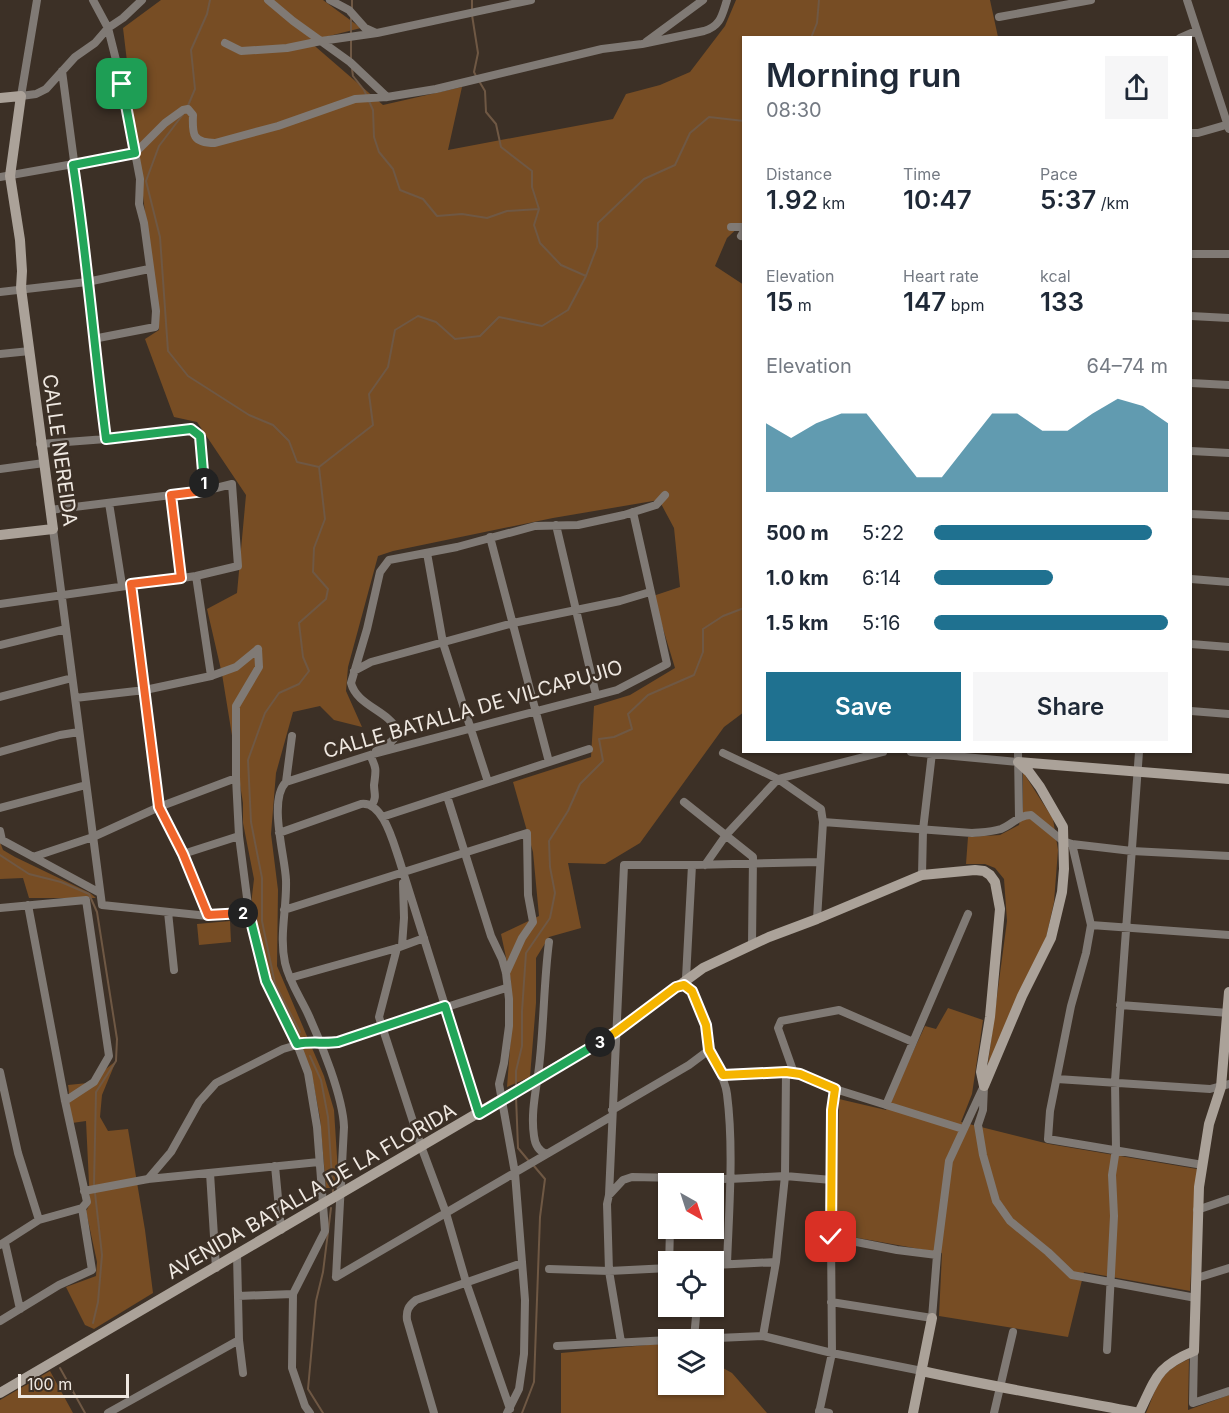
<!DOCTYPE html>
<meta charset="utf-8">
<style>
:root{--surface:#fff;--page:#f6f6f7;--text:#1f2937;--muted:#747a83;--accent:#1f7190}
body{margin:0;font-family:Inter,sans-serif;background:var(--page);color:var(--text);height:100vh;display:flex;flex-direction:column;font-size:22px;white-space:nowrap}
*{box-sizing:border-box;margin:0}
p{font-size:20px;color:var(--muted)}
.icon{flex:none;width:33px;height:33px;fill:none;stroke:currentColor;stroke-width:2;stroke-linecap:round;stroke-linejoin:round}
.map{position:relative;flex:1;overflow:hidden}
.panel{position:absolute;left:742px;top:36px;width:450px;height:717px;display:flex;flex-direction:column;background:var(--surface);border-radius:0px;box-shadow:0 2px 4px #0004}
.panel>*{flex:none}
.needle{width:39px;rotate:141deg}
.tools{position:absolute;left:658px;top:1173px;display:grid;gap:12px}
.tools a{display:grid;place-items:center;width:66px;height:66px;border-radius:0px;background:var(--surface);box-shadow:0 2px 4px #0004;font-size:30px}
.scale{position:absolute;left:18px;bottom:15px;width:111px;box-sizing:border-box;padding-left:6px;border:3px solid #efe8e1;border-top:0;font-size:16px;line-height:21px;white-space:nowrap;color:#efe8e1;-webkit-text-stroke:4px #3c3026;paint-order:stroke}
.pin{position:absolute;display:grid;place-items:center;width:51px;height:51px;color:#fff;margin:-26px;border-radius:12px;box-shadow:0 3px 9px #0006}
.km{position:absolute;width:30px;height:30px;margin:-15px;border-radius:50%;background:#222;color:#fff;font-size:16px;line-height:30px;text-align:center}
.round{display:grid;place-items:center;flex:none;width:63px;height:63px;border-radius:0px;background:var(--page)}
.headline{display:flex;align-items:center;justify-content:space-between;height:102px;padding:0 24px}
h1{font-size:33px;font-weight:600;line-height:45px}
.stats{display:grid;grid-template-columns:repeat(3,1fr);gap:9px;height:102px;padding:6px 24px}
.stats div{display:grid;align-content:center}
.stats b{font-size:26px;font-weight:600}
.stats small{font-size:16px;font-weight:400}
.stats p{font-size:16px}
.chart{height:168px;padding:12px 24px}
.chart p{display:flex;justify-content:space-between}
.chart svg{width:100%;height:108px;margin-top:6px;fill:var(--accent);opacity:.7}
.button{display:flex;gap:12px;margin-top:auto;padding:12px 24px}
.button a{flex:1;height:69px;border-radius:0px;background:var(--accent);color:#fff;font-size:24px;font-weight:600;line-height:69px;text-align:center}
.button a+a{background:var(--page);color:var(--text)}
ul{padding:0 24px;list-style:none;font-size:20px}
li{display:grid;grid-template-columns:96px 72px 1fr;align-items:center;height:45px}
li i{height:15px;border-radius:8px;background:var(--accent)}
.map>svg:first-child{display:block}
</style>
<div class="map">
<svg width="1229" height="1413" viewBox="0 0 1229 1413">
<rect width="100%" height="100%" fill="#3c3026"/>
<path fill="#774d24" d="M161 0H323L361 28 309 41 383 105 462 87 448 150 613 119 626 94 660 85 690 72 725 26 736 0H990L998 37 744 38V222L727 238 715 266 744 285V712L724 727 640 843 605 864 568 863 581 928 549 937 536 958V1003L530 1077 507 1087 512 1021 511 981 501 934 539 916 533 852 513 782 591 757 594 706 630 695 675 668 653 596 680 587 674 528 659 500 553 518 393 551 378 556 348 667 346 691 362 727 334 720 320 706 293 712 276 773 271 834 278 890 277 966 324 1076 334 1110 339 1188H326L320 1118 313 1081 261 977 248 930 254 879 243 823V803L222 674 207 609 237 593 246 495 197 422 174 417 145 339 159 330 123 28Z
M1023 772 1053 819 1058 850 1054 902 1046 938 987 1071 1007 921 1004 879 995 868 985 864H966L968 837 1000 835 1019 825 1023 807Z
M0 842 3 850 15 857 90 893 96 898H29L23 878 0 879Z
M230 921 231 942 199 945 197 924Z
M948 1008 983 1020 972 1094 961 1122 1049 1144 1197 1169 1190 1291 1084 1272 1068 1337 939 1316 942 1253 836 1234 839 1099 886 1110 925 1026 936 1029Z
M116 1061 102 1095 100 1117 108 1131 128 1129 145 1230 153 1293 94 1329 85 1325 66 1287 96 1276 97 1262 86 1211 90 1204 86 1121 72 1123C65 1109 71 1101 68 1085L88 1083Z
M669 1343V1384H714V1363L732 1373 767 1413H561V1353Z
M1189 1359 1188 1410 1229 1395V1413H1146C1158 1385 1159 1372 1189 1359Z
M50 1371 73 1413H0V1400Z"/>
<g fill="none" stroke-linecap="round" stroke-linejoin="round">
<path stroke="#6f5844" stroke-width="2" d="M352 9V0
M472 9V0
M472 15 478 53 474 72 476 76
M811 38 817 23 819 0
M351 60V15
M352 69 353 76 364 90 373 110 374 137 379 152 393 169 400 190 423 199 437 216 462 214 487 218 507 211 539 209
M479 81 485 91 486 112 496 124 501 147 532 171V187L539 209 534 225 540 243 561 265 586 276
M187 108 195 89 191 50 207 14 210 0
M184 113 159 146 146 181 160 237 168 351 188 376 249 415 273 425 289 441 297 462 319 467
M0 855 29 874 61 882 89 894 97 912 117 1039 116 1061 96 1092 94 1185
M300 1032 275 984 262 921V878L251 822 248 760 265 713 279 693 299 684 309 671 303 657 299 623 326 599 328 589 313 572 314 548 325 519 319 467 373 425 369 394 388 367 395 330 418 316 436 322 455 339 480 336 499 317 542 326 568 310 586 276 597 247 598 223 644 179 675 165 690 133 709 117 744 121
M310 1056 321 1080 328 1117 333 1192
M516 1087V1071L522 1046V1011L526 953 550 918 555 893 550 867 549 841 568 811 580 784 603 761 599 739 614 737 632 729 628 714 648 695 694 675 703 652V629L723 616 744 608
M516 1096 518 1148 528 1160
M93 1323 98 1302 102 1255 95 1193
M60 1368 85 1413
M323 1413 308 1389 316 1301 323 1272 331 1208
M522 1413 534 1382 540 1217 545 1179 534 1166"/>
<path stroke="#807a75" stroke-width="8" d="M37 0 21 96 36 94 46 89 75 57 95 43 108 28 123 18 142 0
M93 0 108 28 122 84 140 179 139 204 144 223 156 311 155 327 93 339
M268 0 293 21 350 62 387 97
M330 0 349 10 365 28 376 33
M1187 0 1229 129
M999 17 1091 0
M1180 38 1196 31
M646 42 703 0
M225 43 241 51 287 48 321 41 377 33 531 0
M62 71 86 251 87 282 106 439
M1191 133H1198L1229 124
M0 177 135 153 165 123 183 110 188 109 193 115C192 135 193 143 215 143L278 126 355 99 387 97 436 89 602 49 642 44 704 31C721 26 722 15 727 0
M731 227H744
M741 236 744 231
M1191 254H1229
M0 292 87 282 149 269
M1191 316 1229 318
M0 354 30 351
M1191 383 1229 385
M40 444 106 439 191 429 200 436 204 491
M1191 451 1229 453
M0 469 44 463
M171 495 181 578
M109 503 122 585
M1191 514 1229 516
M556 525 596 695
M53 529 102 905 208 916 249 913
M490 537 549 762
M427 553 443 643 488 782
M196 576 211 676
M1191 579 1229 582
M131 584 159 807 183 854 208 916
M0 604 196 576 238 566 232 484 204 491 50 510
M1191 644 1229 647
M0 645 66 629
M258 649 259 667 236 706V778L239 836 249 913 260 963 266 981 297 1044 308 1073 317 1127 325 1231 293 1294 292 1368 305 1406 310 1413
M354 671 371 662 513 623 620 601 650 592
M0 697 72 678
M75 698 145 690 211 676 236 667 258 649
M1191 711 1229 714
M292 736 286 782C268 800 285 856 286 880 287 908 279 935 285 963 289 981 300 997 308 1014 321 1042 343 1097 344 1127L336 1277
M376 751C385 746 396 741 398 731 388 710 357 706 351 683L367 629 380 572 389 560 457 547 535 526 578 525 624 515 656 505 665 495
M0 752 60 735 79 732
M911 752 1018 762
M1018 752 1019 818
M723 753 778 779 821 809 823 822 817 919
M370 755C377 769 376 770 374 785 374 793 377 797 372 805
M286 782 370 755 617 690 667 664 633 512
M447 796 491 936 502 959 506 973 509 999V1026L504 1063 499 1084 515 1173 525 1300 524 1354 519 1389 507 1413
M684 802 753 857 752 944
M0 808 86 785
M382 817 589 749
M823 822 972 833C982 832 991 832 1001 829 1012 825 1018 815 1031 815L1063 841 1072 844 1132 851 1229 856
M0 831 2 840 100 893
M279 833 361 804C383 801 393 842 399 859L479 1114
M1072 844 1091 925 1086 953 1071 1006 1050 1111 1048 1139 1203 1165
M183 854 239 836
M33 857 93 837 159 807 236 778
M705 865 726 835 778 779 883 752
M922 875 923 830 932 753
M0 908 86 900 109 1056 94 1082 65 1101
M284 910 527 833 528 895 533 922 522 938 506 973
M168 912 174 970
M1091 925 1229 935
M402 946 404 918 403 883
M397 948 379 1017 421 1146 446 1213 466 1282 510 1409
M290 978 397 948 424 938
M686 978 692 865
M677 987 684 985C700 990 705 1032 709 1047 713 1064 725 1076 727 1094 734 1149 729 1209 727 1264
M1120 1005 1229 1013
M0 1072 18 1153 39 1220
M794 1073 778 1028 781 1021 839 1010 913 1042
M723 1075 786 1072 800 1074 835 1089 963 1129
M1057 1079 1210 1089 1229 1084
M984 1086 983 1110 978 1125 983 1155 996 1201 1010 1221 1048 1252 1072 1275 1196 1298
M886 1105 968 914
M612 1110 689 1065 709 1050
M546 1154C539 1151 535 1145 534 1136 530 1110 538 1083 540 1058 544 1019 544 980 549 942
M275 1166 281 1230
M210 1173 216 1268
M148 1179 171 1152 199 1102 216 1083 283 1049 307 1042 328 1043 338 1042 506 988
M84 1191 148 1179 319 1162
M610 1194 623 1180 632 1177 729 1179 785 1176 832 1180
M1197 1210 1229 1199
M831 1237 897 1250 937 1255
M5 1243 20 1309
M0 1245 39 1220 82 1208
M237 1255 239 1340 243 1373
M714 1265 776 1262
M669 1268 670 1228
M549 1269 609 1271 669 1268
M336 1277 612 1116
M1197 1278 1229 1268
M238 1296 293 1294
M831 1302 932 1318 937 1255 949 1161 982 1090
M0 1321 59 1285 92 1270 82 1208 87 1202 65 1101 28 905
M763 1336 776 1262 785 1176 786 1072
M694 1338 697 1306
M672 1340 763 1336 832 1353 922 1371
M621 1342 609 1271 607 1204 609 1195 624 865H692L820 862
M557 1346 669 1340
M1107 1350 1114 1216 1112 1175 1116 1149 1115 1081 1139 752
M1194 1351 1193 1403 1229 1391
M819 1411 829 1413
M108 1413 239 1340
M434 1413 407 1320C406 1311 408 1306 416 1300L522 1263
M819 1413 832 1353 831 1237 832 1110 835 1089
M994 1413 1013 1332"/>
<path stroke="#aba299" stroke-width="10" d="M0 98 21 96 10 176 20 240 22 271 21 288 53 529 0 535
M1018 762 1229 779
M984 1086 1022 996 1051 938 1062 892 1064 869 1063 827 1040 787 1029 772 1018 762
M922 1371C994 1387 1066 1399 1139 1413 1156 1378 1156 1367 1194 1351L1199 1187 1209 1124 1221 1087 1229 992
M0 1393 616 1032 703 968 769 937 817 919 922 875 975 870 984 871 990 875 995 882 1000 909 990 1017 981 1072 984 1086
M913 1413 932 1318"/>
</g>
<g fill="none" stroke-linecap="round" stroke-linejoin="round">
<g stroke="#fff" stroke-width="12">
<path id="split-1" d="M122 84 135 153 73 165C87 256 94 348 106 439L191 429 200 436 204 483"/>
</g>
<g stroke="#fff" stroke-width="12">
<path id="split-2" d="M204 483V491L171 495 181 578 131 584 159 807 183 854 208 915 243 913"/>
</g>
<g stroke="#fff" stroke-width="12">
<path id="split-3" d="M243 913H249L266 981 297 1044C311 1041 324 1044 338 1042L445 1006 479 1114 600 1042"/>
</g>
<g stroke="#fff" stroke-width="12">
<path id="split-4" d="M600 1042 616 1032 676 987 684 985 692 991 706 1025 709 1050 723 1075 786 1072 800 1074 835 1089 832 1110 831 1237"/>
</g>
<use href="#split-1" stroke="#22a559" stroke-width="8"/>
<use href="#split-2" stroke="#f0652b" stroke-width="8"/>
<use href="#split-3" stroke="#22a559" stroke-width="8"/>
<use href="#split-4" stroke="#f5b400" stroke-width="8"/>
</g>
<g text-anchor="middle" stroke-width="5" stroke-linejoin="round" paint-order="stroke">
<g font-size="20" fill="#efe8e1" stroke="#3c3026">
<text transform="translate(60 450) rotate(82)" y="7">CALLE NEREIDA</text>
<text transform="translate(473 709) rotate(-16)" y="7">CALLE BATALLA DE VILCAPUJIO</text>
<text transform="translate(311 1191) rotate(-30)" y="7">AVENIDA BATALLA DE LA FLORIDA</text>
</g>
</g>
</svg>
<div class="tools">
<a><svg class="needle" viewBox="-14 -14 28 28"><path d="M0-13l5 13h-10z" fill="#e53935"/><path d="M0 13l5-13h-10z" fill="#747a83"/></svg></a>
<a><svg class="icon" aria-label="locate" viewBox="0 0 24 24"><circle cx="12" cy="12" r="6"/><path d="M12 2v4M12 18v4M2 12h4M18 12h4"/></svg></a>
<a><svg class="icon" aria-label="layers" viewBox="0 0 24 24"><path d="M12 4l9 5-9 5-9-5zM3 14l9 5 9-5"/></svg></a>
</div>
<div class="scale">100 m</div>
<div class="pin" style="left:122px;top:84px;background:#1e9e55"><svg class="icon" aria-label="arrive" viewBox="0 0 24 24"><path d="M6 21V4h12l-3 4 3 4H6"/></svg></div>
<div class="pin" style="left:831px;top:1237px;background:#d93025"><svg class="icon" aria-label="check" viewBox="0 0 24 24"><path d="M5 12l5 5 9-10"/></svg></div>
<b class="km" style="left:204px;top:483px">1</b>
<b class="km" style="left:243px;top:913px">2</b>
<b class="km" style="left:600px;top:1042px">3</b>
<section class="panel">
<div class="headline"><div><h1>Morning run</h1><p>08:30</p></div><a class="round"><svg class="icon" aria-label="share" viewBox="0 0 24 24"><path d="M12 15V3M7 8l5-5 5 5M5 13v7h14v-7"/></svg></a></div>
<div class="stats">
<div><p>Distance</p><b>1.92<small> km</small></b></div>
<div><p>Time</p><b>10:47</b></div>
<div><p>Pace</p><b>5:37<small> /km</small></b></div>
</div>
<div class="stats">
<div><p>Elevation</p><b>15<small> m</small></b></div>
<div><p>Heart rate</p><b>147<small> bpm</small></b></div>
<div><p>kcal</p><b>133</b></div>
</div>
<div class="chart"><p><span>Elevation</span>64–74 m</p>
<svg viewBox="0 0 160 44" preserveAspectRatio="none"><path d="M0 44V16L10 22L20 16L30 12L40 12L50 25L60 38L70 38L80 25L90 12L100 12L110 19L120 19L130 12L140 6L150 9L160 16V44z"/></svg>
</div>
<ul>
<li><b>500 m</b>5:22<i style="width:93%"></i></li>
<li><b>1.0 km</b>6:14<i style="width:51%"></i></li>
<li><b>1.5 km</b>5:16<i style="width:100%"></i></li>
</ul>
<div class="button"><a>Save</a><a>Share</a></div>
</section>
</div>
